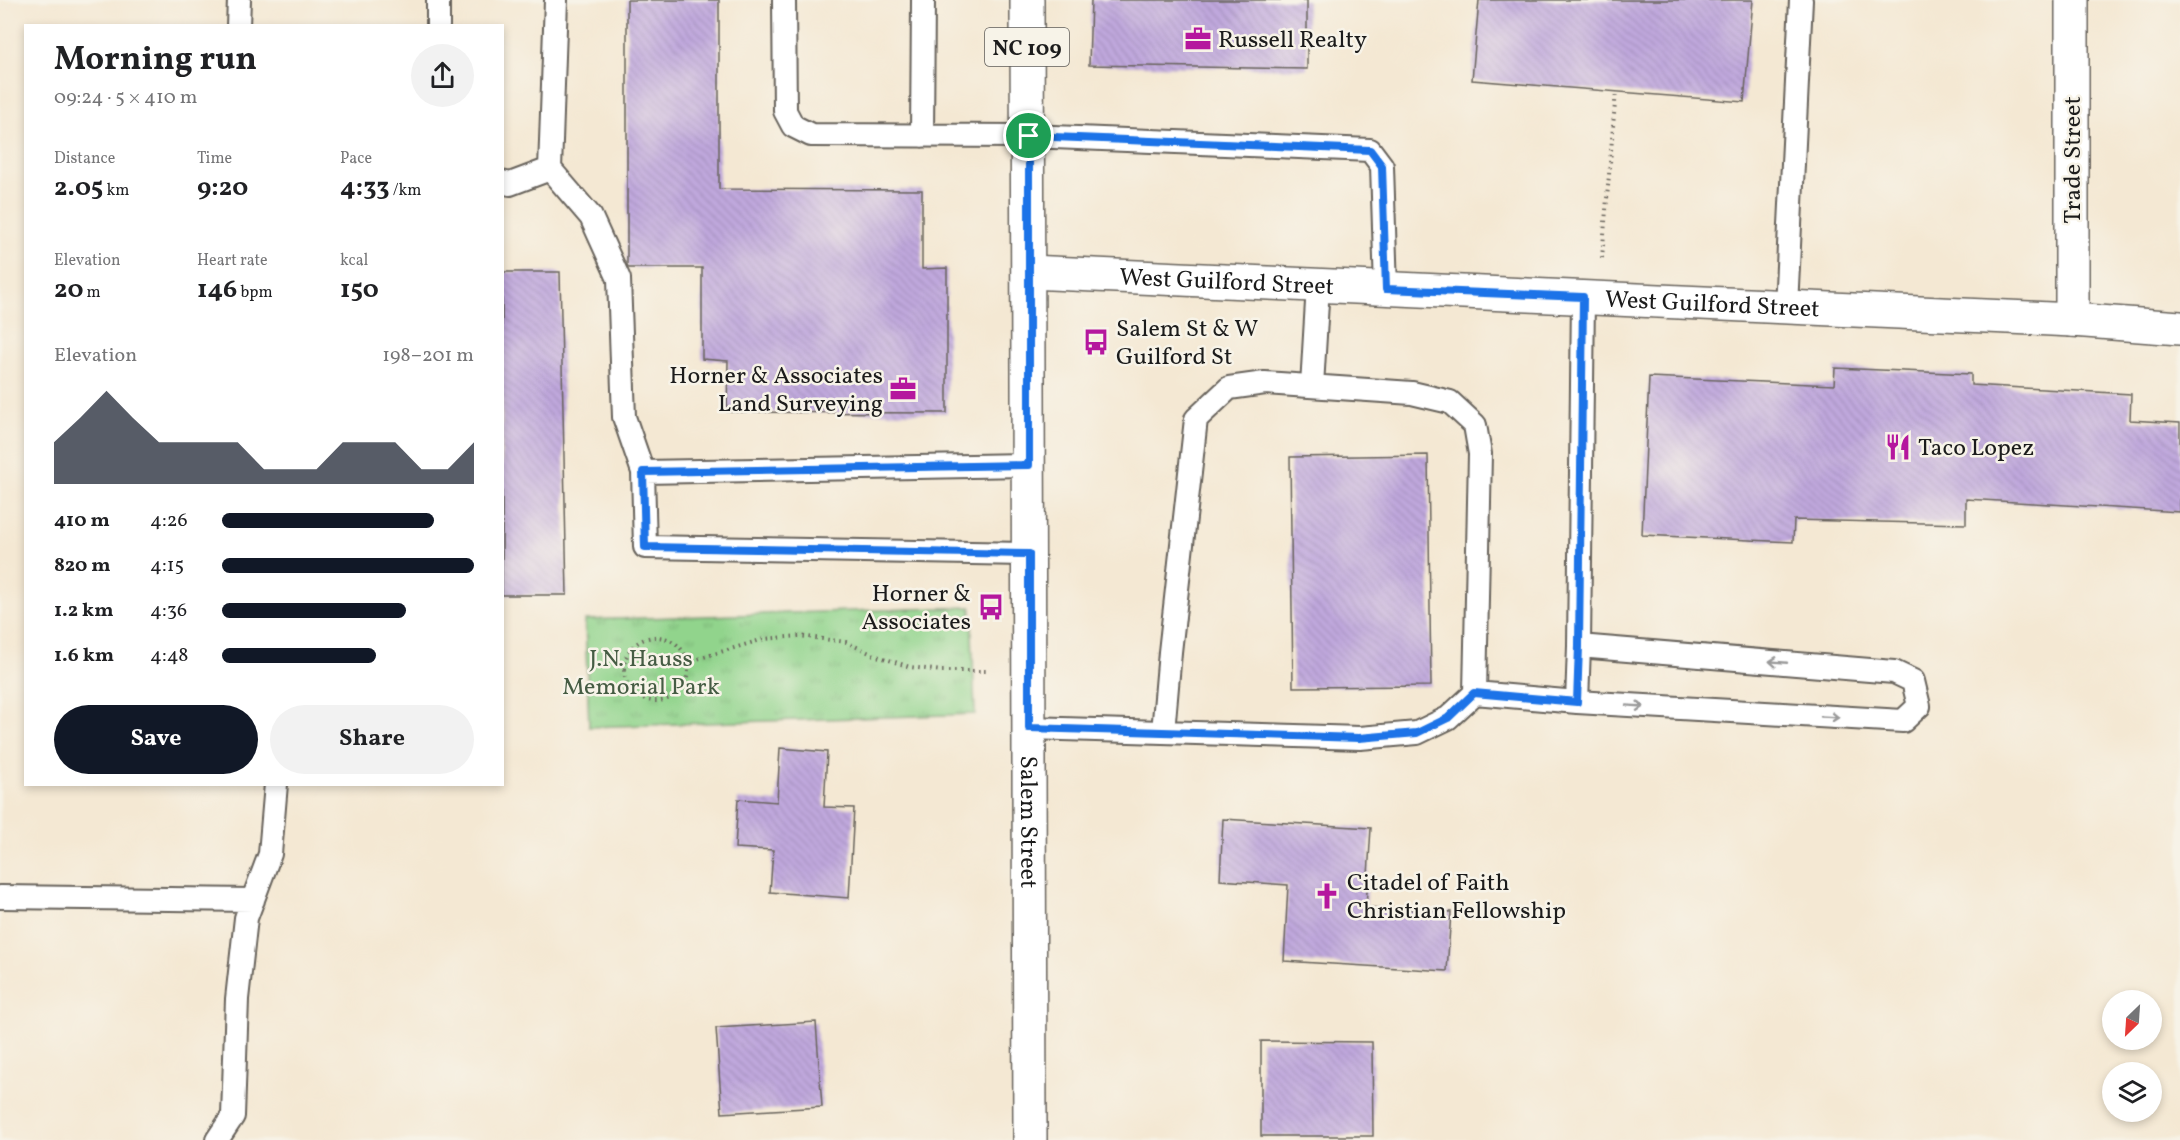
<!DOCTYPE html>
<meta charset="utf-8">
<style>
:root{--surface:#fff;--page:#f2f2f2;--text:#202124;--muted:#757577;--accent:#111827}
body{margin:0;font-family:Vollkorn,serif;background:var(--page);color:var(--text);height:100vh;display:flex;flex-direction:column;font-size:22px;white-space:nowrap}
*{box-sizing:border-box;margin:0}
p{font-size:20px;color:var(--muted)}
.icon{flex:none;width:33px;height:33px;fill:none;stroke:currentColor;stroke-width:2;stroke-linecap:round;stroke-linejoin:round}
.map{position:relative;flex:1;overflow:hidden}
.details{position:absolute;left:24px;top:24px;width:480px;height:762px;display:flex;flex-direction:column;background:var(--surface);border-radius:0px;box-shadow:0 3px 9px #0003}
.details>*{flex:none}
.needle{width:39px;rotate:205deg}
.fabs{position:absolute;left:2102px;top:990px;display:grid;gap:12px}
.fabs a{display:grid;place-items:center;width:60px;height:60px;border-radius:50%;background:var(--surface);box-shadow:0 3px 9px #0003;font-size:30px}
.pin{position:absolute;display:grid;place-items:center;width:51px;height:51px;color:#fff;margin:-26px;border:3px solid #fff;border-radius:50%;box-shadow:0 2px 6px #0007}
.round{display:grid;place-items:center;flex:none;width:63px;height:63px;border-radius:32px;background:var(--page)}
.summary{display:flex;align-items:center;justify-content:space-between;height:102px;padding:0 30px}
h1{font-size:33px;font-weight:700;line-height:45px}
.metrics{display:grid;grid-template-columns:repeat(3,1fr);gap:9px;height:102px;padding:6px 30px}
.metrics div{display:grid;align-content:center}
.metrics b{font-size:26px;font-weight:700}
.metrics small{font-size:16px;font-weight:400}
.metrics p{font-size:16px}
.chart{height:168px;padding:12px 30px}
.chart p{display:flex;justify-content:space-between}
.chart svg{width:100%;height:108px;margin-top:6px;fill:var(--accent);opacity:.7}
.cta{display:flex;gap:12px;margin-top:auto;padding:12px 30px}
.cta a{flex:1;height:69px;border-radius:36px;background:var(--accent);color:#fff;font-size:24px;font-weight:700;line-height:69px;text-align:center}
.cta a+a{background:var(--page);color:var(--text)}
ul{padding:0 30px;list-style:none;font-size:20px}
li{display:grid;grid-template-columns:96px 72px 1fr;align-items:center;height:45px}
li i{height:15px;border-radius:8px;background:var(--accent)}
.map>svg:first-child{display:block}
</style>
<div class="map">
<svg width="2180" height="1140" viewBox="0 0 2180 1140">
<defs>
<pattern id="grass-tufts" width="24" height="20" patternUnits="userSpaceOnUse" patternTransform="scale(1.5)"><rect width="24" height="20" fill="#91d48c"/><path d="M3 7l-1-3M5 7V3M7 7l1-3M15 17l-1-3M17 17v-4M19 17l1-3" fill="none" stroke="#7cb578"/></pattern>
<pattern id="building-back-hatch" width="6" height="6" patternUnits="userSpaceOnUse" patternTransform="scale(1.5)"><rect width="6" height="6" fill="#c0a8dd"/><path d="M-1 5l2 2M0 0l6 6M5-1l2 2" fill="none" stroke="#a490bd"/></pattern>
</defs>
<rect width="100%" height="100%" fill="#f7f3e8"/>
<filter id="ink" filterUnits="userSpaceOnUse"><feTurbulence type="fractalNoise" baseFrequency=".0167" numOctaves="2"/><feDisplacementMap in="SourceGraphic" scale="12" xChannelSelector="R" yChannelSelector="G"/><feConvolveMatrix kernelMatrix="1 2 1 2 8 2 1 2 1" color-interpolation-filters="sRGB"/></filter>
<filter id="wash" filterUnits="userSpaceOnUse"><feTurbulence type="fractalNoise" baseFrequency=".008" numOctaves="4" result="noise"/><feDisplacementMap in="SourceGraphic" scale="24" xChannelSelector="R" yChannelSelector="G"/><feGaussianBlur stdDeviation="1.35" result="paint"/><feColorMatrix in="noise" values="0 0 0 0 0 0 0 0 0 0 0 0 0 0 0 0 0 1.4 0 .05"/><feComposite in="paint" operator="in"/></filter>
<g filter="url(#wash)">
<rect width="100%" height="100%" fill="#f4e8d3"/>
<path fill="url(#grass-tufts)" stroke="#567854" stroke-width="1.5" d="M971 607 975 714 589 727 585 620Z"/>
<g id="blocks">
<path fill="url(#building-back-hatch)" d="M627 0H719V189L922 190V269L947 268V413L727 412 728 361 702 359V268H629L627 265Z
M1091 0H1307V69L1089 65Z
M1479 0H1753L1744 102 1472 80Z
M502 272H560L567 595H502Z
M1835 368 1971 374V385L2131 394 2130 420 2180 423V512L1966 499V524L1794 520 1793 542 1642 535 1649 377 1834 385Z
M1428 455 1431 686 1293 687 1290 457Z
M780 748 827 752 824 807 854 808 849 898 770 892 773 850 735 848 738 799 777 802Z
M1223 819 1371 828 1366 907 1451 912 1447 971 1284 961 1288 885 1220 880Z
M816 1022 822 1107 722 1113 716 1028Z
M1261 1041 1372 1042 1373 1136H1261Z"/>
</g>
</g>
<g filter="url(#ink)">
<use href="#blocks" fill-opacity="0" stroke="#68635c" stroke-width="1.5"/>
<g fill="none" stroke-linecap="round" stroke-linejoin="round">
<g stroke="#68635c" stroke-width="26">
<path id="service" d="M556 0 550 169 591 217 619 279 624 417 643 472 645 547 1029 554
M784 0 785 111 793 126 811 135 1029 136 1370 150 1382 166 1386 289
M238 26 239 0
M438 26V0
M922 136 923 0
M502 182 510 184 550 169
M1786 307 1801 0
M1312 386 1318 285
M643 472 1029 465
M1577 702 1579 646 1583 297
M1029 728 1360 738 1417 733 1448 718 1475 693 1577 702 1903 721 1919 706 1913 681 1894 672 1579 646
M1163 732 1170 652 1196 419 1229 388 1265 383 1412 393 1450 402 1475 425 1480 454 1475 693
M0 897 253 900
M217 1140 233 1116 237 999 246 918 270 854 276 784"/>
</g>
<g stroke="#68635c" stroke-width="36">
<g id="minor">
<path id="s1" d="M1029 272 2072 320 2180 328"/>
<path d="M2072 320V0"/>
</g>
</g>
<g stroke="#68635c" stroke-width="36">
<g id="primary">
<path id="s2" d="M1027 0 1030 1140"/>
</g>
</g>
<path stroke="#68635c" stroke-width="4" stroke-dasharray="1.5 4.5" stroke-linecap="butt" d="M1602 258 1616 91
M624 669a32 32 0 1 1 64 0a32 32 0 1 1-64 0Z
M687 662 764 639 799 636 846 642 874 655 910 667 942 671H986"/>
<use href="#service" stroke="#fff" stroke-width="22"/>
<use href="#minor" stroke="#fff" stroke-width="33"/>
<use href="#primary" stroke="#fff" stroke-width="33"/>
</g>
<defs><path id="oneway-shaft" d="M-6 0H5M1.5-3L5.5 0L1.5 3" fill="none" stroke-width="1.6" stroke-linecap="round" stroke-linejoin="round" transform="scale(1.5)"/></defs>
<g stroke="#999">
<use href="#oneway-shaft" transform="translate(1778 662) rotate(-175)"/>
<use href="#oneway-shaft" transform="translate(1635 706) rotate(4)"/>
<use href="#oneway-shaft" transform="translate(1830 717) rotate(3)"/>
</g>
</g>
<g fill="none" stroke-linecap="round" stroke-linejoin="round" filter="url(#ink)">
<g stroke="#fff" stroke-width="12">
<path id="route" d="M1029 136 1370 150 1382 166 1386 289 1583 297 1579 646 1577 702 1474 693 1448 718 1417 733 1359 738 1029 728V554L645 547 643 472 1029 465Z"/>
</g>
<use href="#route" stroke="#1a73e8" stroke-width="8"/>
</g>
<defs>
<g id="office-bare" transform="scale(2.07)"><path d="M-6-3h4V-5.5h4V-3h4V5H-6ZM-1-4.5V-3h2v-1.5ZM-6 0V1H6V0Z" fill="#b5179e" stroke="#f7f3e8" stroke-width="2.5" paint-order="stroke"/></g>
<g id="bus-bare" transform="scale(2.07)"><path d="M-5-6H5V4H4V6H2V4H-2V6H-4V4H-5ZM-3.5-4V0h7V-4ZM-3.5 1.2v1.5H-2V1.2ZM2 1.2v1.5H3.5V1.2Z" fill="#b5179e" stroke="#f7f3e8" stroke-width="2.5" paint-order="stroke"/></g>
<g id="restaurant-bare" transform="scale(2.07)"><path d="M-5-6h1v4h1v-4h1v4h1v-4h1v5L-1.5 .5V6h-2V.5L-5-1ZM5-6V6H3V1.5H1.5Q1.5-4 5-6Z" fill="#b5179e" stroke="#f7f3e8" stroke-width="2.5" paint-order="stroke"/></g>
<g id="church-bare" transform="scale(2.07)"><path d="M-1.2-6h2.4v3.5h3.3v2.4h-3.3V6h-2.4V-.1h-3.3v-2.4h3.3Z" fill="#b5179e" stroke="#f7f3e8" stroke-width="2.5" paint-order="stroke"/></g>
</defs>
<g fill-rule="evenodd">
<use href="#office-bare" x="1198" y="39"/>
<use href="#bus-bare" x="1096" y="342"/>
<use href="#office-bare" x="903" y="389"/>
<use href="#restaurant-bare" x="1898" y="447"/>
<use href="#bus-bare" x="991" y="607"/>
<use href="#church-bare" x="1327" y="896"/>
</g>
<g text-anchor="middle" stroke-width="5" stroke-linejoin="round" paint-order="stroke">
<rect fill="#f7f3e8" stroke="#5e5c59" stroke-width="1.5" x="985" y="28" width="84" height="38" rx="4.5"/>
<g font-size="22" font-weight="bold" fill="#1c1c1c">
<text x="1027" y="55">NC 109</text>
</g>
<g font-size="24" fill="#1c1c1c" stroke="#f7f3e8" text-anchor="start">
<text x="1218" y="47">Russell Realty</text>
<text x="1116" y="336">Salem St &amp; W<tspan x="1116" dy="28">Guilford St</tspan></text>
<text x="883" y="383" text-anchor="end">Horner &amp; Associates<tspan x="883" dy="28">Land Surveying</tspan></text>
<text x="1918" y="455">Taco Lopez</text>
<text x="971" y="601" text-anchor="end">Horner &amp;<tspan x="971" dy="28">Associates</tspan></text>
<text x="1347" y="890">Citadel of Faith<tspan x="1347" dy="28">Christian Fellowship</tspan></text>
</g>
<g font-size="24" fill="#1c1c1c" stroke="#f7f3e8">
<text transform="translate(2072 160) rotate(-90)" y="8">Trade Street</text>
<text dy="8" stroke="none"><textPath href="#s1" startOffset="198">West Guilford Street</textPath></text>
<text dy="8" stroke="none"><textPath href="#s1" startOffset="684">West Guilford Street</textPath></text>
<text dy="8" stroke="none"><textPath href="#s2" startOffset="822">Salem Street</textPath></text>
</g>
<g font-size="24" fill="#455c43" stroke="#f7f3e8">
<text x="641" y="666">J.N. Hauss<tspan x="641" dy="28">Memorial Park</tspan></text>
</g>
</g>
</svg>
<div class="fabs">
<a><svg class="needle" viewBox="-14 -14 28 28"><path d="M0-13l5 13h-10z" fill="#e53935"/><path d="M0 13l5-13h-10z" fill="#757577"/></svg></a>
<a><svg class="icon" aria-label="layers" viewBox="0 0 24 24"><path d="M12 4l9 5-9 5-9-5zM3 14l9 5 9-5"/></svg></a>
</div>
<div class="pin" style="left:1029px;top:136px;background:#1e9e55"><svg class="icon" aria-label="arrive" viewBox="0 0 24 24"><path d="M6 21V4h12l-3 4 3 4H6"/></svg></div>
<section class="details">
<div class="summary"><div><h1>Morning run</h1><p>09:24 · 5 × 410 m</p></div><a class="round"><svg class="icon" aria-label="share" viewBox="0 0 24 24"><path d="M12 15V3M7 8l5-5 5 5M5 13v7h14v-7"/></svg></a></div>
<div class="metrics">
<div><p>Distance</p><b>2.05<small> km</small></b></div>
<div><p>Time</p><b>9:20</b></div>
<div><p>Pace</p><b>4:33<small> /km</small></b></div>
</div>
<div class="metrics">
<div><p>Elevation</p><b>20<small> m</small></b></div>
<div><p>Heart rate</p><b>146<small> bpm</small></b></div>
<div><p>kcal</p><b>150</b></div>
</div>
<div class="chart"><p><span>Elevation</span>198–201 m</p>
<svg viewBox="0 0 160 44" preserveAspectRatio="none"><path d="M0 44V27L10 17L20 6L30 17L40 27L50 27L60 27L70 27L80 38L90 38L100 38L110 27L120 27L130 27L140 38L150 38L160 27V44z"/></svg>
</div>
<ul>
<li><b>410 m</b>4:26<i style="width:84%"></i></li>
<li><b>820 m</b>4:15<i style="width:100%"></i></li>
<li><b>1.2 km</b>4:36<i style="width:73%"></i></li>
<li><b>1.6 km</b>4:48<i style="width:61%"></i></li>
</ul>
<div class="cta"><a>Save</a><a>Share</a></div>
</section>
</div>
